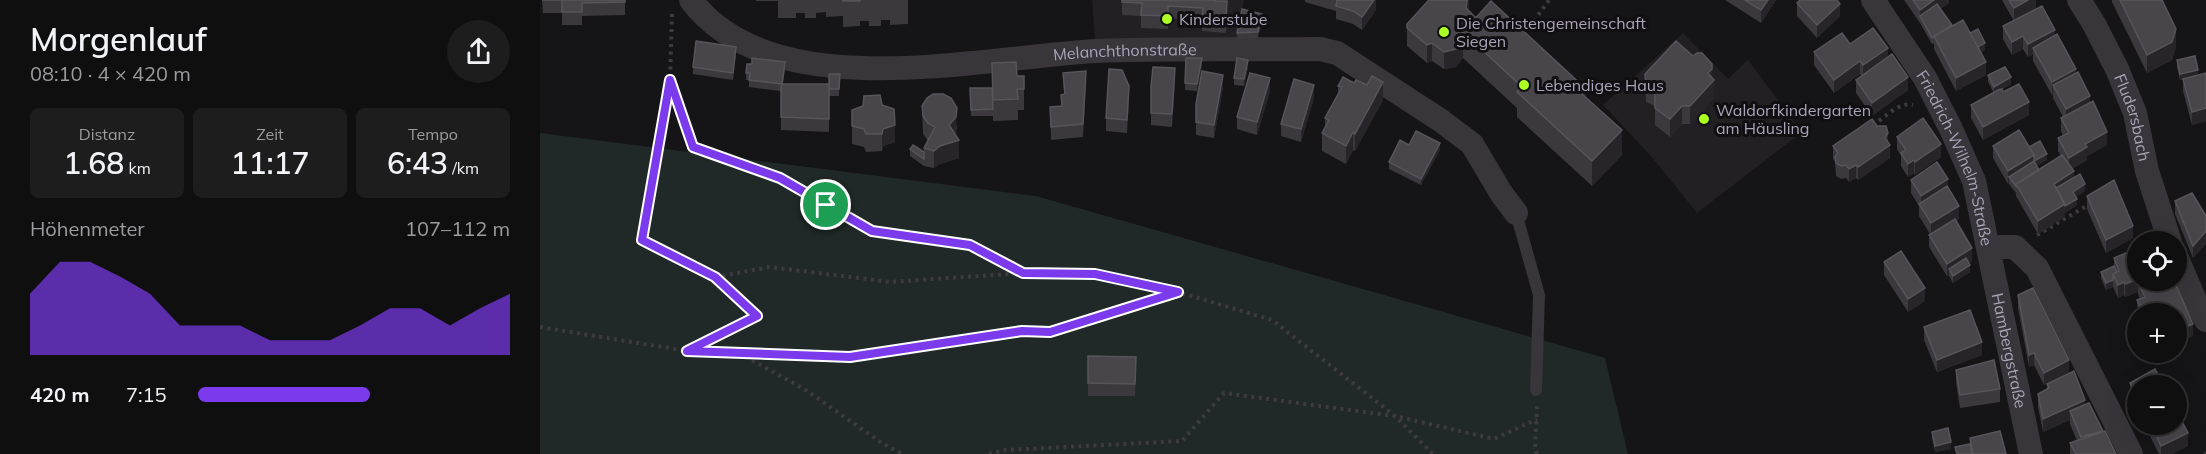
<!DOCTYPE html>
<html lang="de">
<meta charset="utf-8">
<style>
:root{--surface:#100f10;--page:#1e1d1e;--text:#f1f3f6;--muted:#9c9c9f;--line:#302f30;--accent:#7c3aed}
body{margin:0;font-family:Mulish,sans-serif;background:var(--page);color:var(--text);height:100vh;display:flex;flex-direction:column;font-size:22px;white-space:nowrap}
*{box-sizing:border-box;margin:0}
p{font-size:20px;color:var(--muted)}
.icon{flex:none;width:33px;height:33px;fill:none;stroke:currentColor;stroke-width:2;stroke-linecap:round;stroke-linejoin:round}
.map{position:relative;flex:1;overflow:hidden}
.panel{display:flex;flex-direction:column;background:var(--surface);width:540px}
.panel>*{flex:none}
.controls{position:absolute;left:1587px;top:231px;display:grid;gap:12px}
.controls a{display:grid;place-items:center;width:60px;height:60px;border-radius:50%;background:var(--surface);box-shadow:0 6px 24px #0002,0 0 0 2px var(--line);font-size:30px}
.pin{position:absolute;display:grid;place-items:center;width:51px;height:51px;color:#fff;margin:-26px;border:3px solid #fff;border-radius:50%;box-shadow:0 2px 6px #0007}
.round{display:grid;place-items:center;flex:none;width:63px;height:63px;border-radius:32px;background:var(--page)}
.summary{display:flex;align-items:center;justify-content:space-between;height:102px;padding:0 30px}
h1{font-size:33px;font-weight:600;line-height:45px}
.figures{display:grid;grid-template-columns:repeat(3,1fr);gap:9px;height:102px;padding:6px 30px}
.figures div{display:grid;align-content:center;border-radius:9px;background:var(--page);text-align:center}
.figures b{font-size:30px;font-weight:600}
.figures small{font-size:16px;font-weight:400}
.figures p{font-size:16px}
.chart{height:168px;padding:12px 30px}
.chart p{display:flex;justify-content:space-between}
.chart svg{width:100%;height:108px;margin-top:6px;fill:var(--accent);opacity:.7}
ul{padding:0 30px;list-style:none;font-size:20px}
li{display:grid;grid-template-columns:96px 72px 1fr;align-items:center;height:45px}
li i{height:15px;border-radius:8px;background:var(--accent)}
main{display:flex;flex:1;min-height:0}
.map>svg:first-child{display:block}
</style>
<main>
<section class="panel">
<div class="summary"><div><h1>Morgenlauf</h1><p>08:10 · 4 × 420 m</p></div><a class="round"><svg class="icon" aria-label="share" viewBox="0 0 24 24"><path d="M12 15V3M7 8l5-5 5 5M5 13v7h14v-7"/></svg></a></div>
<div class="figures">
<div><p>Distanz</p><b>1.68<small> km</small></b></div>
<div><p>Zeit</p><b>11:17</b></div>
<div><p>Tempo</p><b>6:43<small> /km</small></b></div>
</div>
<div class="chart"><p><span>Höhenmeter</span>107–112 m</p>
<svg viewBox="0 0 160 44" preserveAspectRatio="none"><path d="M0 44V19L10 6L20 6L30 12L40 19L50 32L60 32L70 32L80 38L90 38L100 38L110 32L120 25L130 25L140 32L150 25L160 19V44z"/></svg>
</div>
<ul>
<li><b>420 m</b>7:15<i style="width:55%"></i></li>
</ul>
</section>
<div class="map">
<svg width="1666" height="454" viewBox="0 0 1666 454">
<rect width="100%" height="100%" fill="#151416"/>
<path fill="#222023" d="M552 0H704L696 41 555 39Z
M1143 33 1188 79 1208 60 1262 132 1157 213 1111 156 1063 105Z"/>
<path fill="#202927" d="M0 133 496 196 1065 358 1088 454H0Z"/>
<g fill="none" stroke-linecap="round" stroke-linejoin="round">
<path stroke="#3e3a42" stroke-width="4" stroke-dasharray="3 4.5" stroke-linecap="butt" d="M132 14 130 80 153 147 240 178 332 231 430 245 483 273
M994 21 1009 0
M130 81 102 240 175 277 217 316 150 349
M1333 125C1344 118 1360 101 1373 105
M1497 235 1550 204
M175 277 230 267 350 282 483 273 555 274 637 292
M0 327 147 351 310 357 482 331 510 332 638 292 732 320 855 416 893 454
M199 353 264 389 342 443 362 454
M449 454 466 450 642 441 684 393 855 416 954 439 997 419
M997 454 995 448 997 405
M1665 454 1666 453"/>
<path stroke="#38353b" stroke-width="12" d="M976 213 999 295 996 390"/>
<g stroke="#38353b" stroke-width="24">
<path id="s1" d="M151 0C232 108 440 57 557 51 631 48 706 50 780 49L797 53 900 120 932 144 961 193 976 213"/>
<path id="s2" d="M1333 0 1385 78 1411 129 1434 181 1491 454"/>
<path id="s3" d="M1539 0 1554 24 1577 69 1595 113 1607 171 1630 242"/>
<path d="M1449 247H1475L1497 268 1591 454"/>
<path d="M1636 256 1654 298 1666 320"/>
</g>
</g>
<path fill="#3b393e" d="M2 0H85V15L42 16V25H22V13H3Z
M216 0H368V24L350 25V20H341V26H329V21H320V26L303 27V16L286 17V12L276 13V18H265V13H256V18H238V1H216Z
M582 0 675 1 687 14 686 33 662 31V20L628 18V29L601 28V16L582 15Z
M765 0H836V10L822 30 813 24 796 19V11L765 2Z
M929 0V11L936 18 1046 97 1082 155 1052 186 977 117V108L923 58 916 67 904 69 892 61 887 63 867 46V24Z
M1185 0H1236L1221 23Z
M1364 0H1409V3L1400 9 1412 25 1430 33 1445 50 1441 52 1446 75 1416 91 1394 49V43L1392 44 1380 23Z
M1462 0H1496L1474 21Z
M1572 0H1622L1636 47 1632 60 1607 73 1572 2Z
M1257 3 1300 16 1277 38 1257 16Z
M722 20 718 38 697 40V33Z
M1463 26 1515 36 1536 73 1550 102 1567 145 1547 156V160L1532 169 1534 177 1545 191 1536 197 1537 205 1525 213V217L1498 234 1476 196V193L1469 184H1468L1453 158V146L1489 147 1507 160 1497 166 1499 170 1521 156 1518 151V138L1523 136 1521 131V118L1523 117 1513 98V95H1512L1493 61V54L1488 57 1483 49 1472 55 1463 39Z
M1310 44 1348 57 1368 90 1332 116 1316 93V80L1322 76 1320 74 1294 93 1274 65V52Z
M196 54 193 80 153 74V67Z
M646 58 662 65 657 91 645 90Z
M1637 60 1658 75 1666 73V121L1652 125 1643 91V80H1640L1637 67Z
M452 63 477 76 484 89V110H478V120L453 121V114V116H431L430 88H452Z
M708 67 704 86 694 85V78Z
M245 69 243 84H289L300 74 299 96H289V132L241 130V91L209 87V80H206V73Z
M523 73 546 84 543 137 511 140 510 107 521 106V95L524 94Z
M1105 74 1172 78 1174 98 1150 124H1142L1130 137 1115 125V106L1106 102Z
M1448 75 1471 84 1461 90 1489 115 1443 140 1431 118V105L1454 93 1448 82Z
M635 81 632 127 611 125V86Z
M798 86 843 100 815 151 813 150 806 164 782 151V133L785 127V118L798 93Z
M683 87 674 138 656 135V104Z
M730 91 717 135 697 129V117Z
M589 98 587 133 566 131V118Z
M774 98 761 142 741 136V124Z
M342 105 355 142 343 146 342 151 326 152 324 147 312 144V110Z
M382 106 417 125 416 135 419 158 400 164 394 168 384 166 370 156V149L384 152V148L388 141 383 134Z
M1357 137 1401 157 1375 175 1374 173 1368 177 1361 166V156L1357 149Z
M1348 142 1350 158 1318 180 1316 178 1309 182 1306 178 1301 179 1296 176 1295 162 1293 159V146Z
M869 145 900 150 881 185 849 169V162Z
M1371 180 1408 188 1419 219 1416 221 1432 261 1429 263 1430 272 1413 283 1409 276H1407L1389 247V235L1390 234 1379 216V206L1371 193Z
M1547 196 1593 238 1566 253 1547 209Z
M1635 201 1666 216V244L1653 258 1635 214Z
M1598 248V280H1625L1627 286 1635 283 1653 324V336L1636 344V314H1598L1597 300 1600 299 1598 294V292L1585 297 1584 295 1578 298 1573 287 1566 290 1561 278V272L1574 266V258Z
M1344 262 1385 301 1368 312 1344 275Z
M1478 295 1529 373 1504 385 1494 365 1489 367 1478 308Z
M1384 327 1442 355 1397 372 1384 340Z
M548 356 596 357 595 396H548Z
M1416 370 1460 389V402L1420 408 1416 383Z
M1590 383 1598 386V411L1590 396Z
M1507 384 1545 405 1563 431 1576 454H1530V443L1537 441 1530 424V420L1503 432 1498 407V394L1507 389Z
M1606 424H1636L1648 446 1632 454H1619L1607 430Z
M1392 432 1411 449 1395 452 1392 438Z"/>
<path fill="#272529" d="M834 0H836V10L822 30V17Z
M927 0H929V12L926 8Z
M1228 0H1236L1221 23V10Z
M1394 0H1409V3L1383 21 1380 16V10Z
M1488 0H1496V8L1474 21V8Z
M1300 4V16L1277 38V25Z
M722 14V20L718 38V32Z
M1636 29V47L1632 60 1607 73V55Z
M1515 30V42L1493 48V54L1488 57V44Z
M1483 36V49L1472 55V42Z
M923 41V58L916 67 904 69V52Z
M892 43V61L887 63V45Z
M1445 43V50L1435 55V49Z
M196 47V54L193 80V73Z
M1348 48V61L1323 78V65Z
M662 58V65L657 91V84Z
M708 60V67L704 86V79Z
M1320 61V74L1294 93V80Z
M1446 62V75L1416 91V78Z
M1172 64V82L1174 80V98L1150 124V106Z
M635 68V81L632 127V114Z
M1536 69V82L1513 85V95H1512V82Z
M1658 70V76L1640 80V74Z
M546 71V84L543 137V124Z
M683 75V87L674 138V125Z
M1368 77V90L1332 116V103Z
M1471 77V84L1454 93V87Z
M730 78V91L717 135V122Z
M843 82V100L815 151V134Z
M774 85V98L761 142V129Z
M589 86V98L587 133V120Z
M1046 89V114L1042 94Z
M1550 96V109L1526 122V109Z
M1489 102V115L1443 140V127Z
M1142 106V124L1130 137V119Z
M417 108 416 135 419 140V158L400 164 394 168V151L409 125Z
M1666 108V121L1652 125V112Z
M355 125V142L343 146 342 151V134L343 129Z
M1082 130V155L1052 186V161Z
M813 132V150L806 164V146Z
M1567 132V145L1547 156V160L1529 171V158L1545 144Z
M1348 133V146L1350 145V158L1318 180V167Z
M900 143V150L881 185V179Z
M1401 144V157L1375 175V162Z
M1507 154V160L1494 168V161Z
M1494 155V168L1469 177V184H1468V171Z
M1374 160V173L1368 177V164Z
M1316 165V178L1309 182V169Z
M1534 171V184L1516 195 1514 184Z
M1408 179V192L1381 206V196Z
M1545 184V191L1533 199V192Z
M1537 199V205L1525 213V217L1498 234V221L1525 204Z
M1419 206V219L1391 236V223Z
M1593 226V238L1566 253V240Z
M1666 231V244L1653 258V246Z
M1432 248V261L1411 274 1409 269V276H1407V264Z
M1430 265V272L1413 283V276Z
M1598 279V280H1612L1598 282V292L1585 297V284Z
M1573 280V287L1566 290V283Z
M1584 282V295L1578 298V285Z
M1385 288V301L1368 312V299Z
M1653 324V336L1636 344V331Z
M1442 342V355L1397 372V360Z
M1494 353V365L1489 367V355Z
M1529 360V373L1504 385V373Z
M1545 400V413L1530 411V420L1503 432V419Z
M1563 431V443L1541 450V437Z
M1648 433V446L1632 454H1621V446Z
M1411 442V449L1395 452V446Z"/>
<path fill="#48454b" stroke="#57545c" stroke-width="1.5" d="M2 0H85V2L42 3V12H22V0Z
M303 0H320V1H303Z
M582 0H675V1H687L686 20 662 19 663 8 628 6V16L601 15 602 3 582 2Z
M797 0H834L822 17 813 11 796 6Z
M889 0H927L926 8 936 18 923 32V41L916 49 904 52 892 43 887 45 867 28V24Z
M1205 0H1228L1221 10Z
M1260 0H1297L1300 4 1277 25 1257 3Z
M1373 0H1394L1380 10Z
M1469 0H1488L1474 8Z
M1580 0H1622L1636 29 1632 42 1607 55Z
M951 1 1046 89 1042 94 1082 130 1052 161 977 92 982 87 923 32Z
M1397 4 1412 25 1392 38 1380 16Z
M1502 6 1515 30 1488 44 1483 36 1472 42 1463 26Z
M702 9 722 14 718 32 697 33Z
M1423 20 1446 62 1416 78 1394 36Z
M1333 28 1348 48 1323 65 1320 61 1294 80 1274 52 1302 33 1310 44Z
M1438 29 1445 43 1438 47 1430 33Z
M1517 34 1536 69 1512 82 1493 48Z
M156 41 196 47 193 73 153 67Z
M1136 41 1153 56 1157 53H1162L1172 64V69L1168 73 1174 80 1150 106H1142L1130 119 1115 108V93L1118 90 1106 84 1105 74Z
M1352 54 1368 77 1332 103 1316 80Z
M1655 56 1658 70 1640 74 1637 60Z
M212 58 245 62 242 84 209 80 210 73H206L207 64H212Z
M646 58H662L657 84 645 83Z
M697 58 708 60 704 79 694 78Z
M476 62 477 76H484V89H477L478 99 453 100 452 63Z
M613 67 635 68 632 114 611 113V86Z
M1465 67 1471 77 1454 87 1448 75Z
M569 69 582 70 589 86 587 120 566 118Z
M546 71 543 124 511 127 510 107 522 106 521 95 525 94 523 73Z
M662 71 683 75 674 125 656 122V104Z
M1538 72 1550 96 1526 109 1513 85Z
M710 73 730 78 717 122 697 117Z
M1666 73V108L1652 112 1643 79Z
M289 74H300L299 89H289Z
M832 76 843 82 815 134 813 132 806 146 782 133 789 120 785 118 802 87 798 86 803 77 814 83 816 80 827 85Z
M754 79 774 85 761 129 741 124Z
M241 84H289V119L241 117Z
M1479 84 1489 102 1443 127 1431 105 1458 90 1462 89 1463 92Z
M430 88H452L453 109 431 110Z
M393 94H403L411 98 417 108 416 117 409 125 419 140 400 146 394 151 384 148 395 127 388 123 383 116 382 106 387 98Z
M340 95 342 105 354 109 355 125 343 129 342 134H326L324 129 312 126V110L323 106 324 96Z
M1553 101 1567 132 1545 144 1547 147 1529 158 1518 138 1529 133 1521 118Z
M1383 118 1401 144 1375 162 1374 160 1368 164 1361 153 1366 150 1357 137Z
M1332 119 1337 126H1346L1348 133 1345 138 1350 145 1318 167 1316 165 1309 169 1306 165 1301 166 1296 163 1295 157 1298 153 1293 146Z
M1479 130 1494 155 1468 171 1453 146Z
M876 131 900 143 881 179 849 162 860 140 869 145Z
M1500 141 1507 154 1494 161V155L1489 147Z
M373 145 384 152V159L370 149Z
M1522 155 1534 171 1514 184 1525 204 1498 221 1476 184Z
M1494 161 1499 170 1476 184V186L1469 177Z
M1397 162 1408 179 1381 196 1371 180Z
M1540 174 1545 184 1533 192 1537 199 1525 206 1516 188Z
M1574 180 1593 226 1566 240 1547 196Z
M1407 186 1419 206 1391 223 1379 204Z
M1652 193 1666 216V231L1653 246 1635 201Z
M1415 219 1432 248 1407 264 1389 235Z
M1598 248V279L1585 284 1584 282 1578 285 1573 274 1579 271 1574 258Z
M1361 251 1385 288 1368 299 1344 262Z
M1426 258 1430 265 1413 276 1409 269Z
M1574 266 1577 272 1573 274V280L1566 283 1561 272Z
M1600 280H1625L1627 286 1635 283 1653 324 1636 331V314H1603L1597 300 1605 297 1598 282Z
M1493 288 1529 360 1504 373 1494 353 1489 355 1478 295Z
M1430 310 1442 342 1397 360 1384 327Z
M548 356 596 357 595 384 548 383Z
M1454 360 1460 389 1420 395 1416 370Z
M1615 369 1624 386H1598V398L1590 383Z
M1534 371 1545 400 1503 419 1498 394 1509 388 1507 384Z
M1549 403 1563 431 1541 437 1530 411Z
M1636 410 1648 433 1621 446 1611 424H1636Z
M1408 428 1411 442 1395 446 1392 432Z
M1460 431 1466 454H1433L1430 438Z
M1565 431 1576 454H1536L1530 443Z
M1430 444 1432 454H1417L1415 447Z"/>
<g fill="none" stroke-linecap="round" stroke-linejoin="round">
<g stroke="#fff" stroke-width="12">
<path id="route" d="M130 80 153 147 240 178 332 231 430 245 483 273 555 274 638 292 510 332 482 331 310 357 147 351 217 316 175 277 102 240Z"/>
</g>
<use href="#route" stroke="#7c3aed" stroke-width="8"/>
</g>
<g fill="#acff23" stroke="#100f11" stroke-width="2">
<circle cx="627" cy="19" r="6"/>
<circle cx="904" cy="32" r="6"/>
<circle cx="984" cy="85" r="6"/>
<circle cx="1164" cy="119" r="6"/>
</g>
<g text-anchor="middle" stroke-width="6" stroke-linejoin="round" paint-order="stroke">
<g font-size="16" fill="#aca4b8" stroke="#100f11" text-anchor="start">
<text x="639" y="25">Kinderstube</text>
<text x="916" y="29">Die Christengemeinschaft<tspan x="916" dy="18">Siegen</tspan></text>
<text x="996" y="91">Lebendiges Haus</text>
<text x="1176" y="116">Waldorfkindergarten<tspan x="1176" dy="18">am Häusling</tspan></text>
</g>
<g font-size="16" fill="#aca4b8" stroke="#100f11">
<text dy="6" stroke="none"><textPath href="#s1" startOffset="454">Melanchthonstraße</textPath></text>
<text dy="6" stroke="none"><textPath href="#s3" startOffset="130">Fludersbach</textPath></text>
<text dy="6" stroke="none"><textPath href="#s2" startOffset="180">Friedrich-Wilhelm-Straße</textPath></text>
<text dy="6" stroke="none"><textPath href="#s2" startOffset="381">Hambergstraße</textPath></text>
</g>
</g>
</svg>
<div class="controls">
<a><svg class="icon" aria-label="locate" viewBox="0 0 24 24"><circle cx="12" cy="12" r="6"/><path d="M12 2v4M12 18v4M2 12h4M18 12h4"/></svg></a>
<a>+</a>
<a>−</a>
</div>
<div class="pin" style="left:286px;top:205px;background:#1e9e55"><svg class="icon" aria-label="arrive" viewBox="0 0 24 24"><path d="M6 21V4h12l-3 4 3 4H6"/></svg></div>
</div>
</main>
